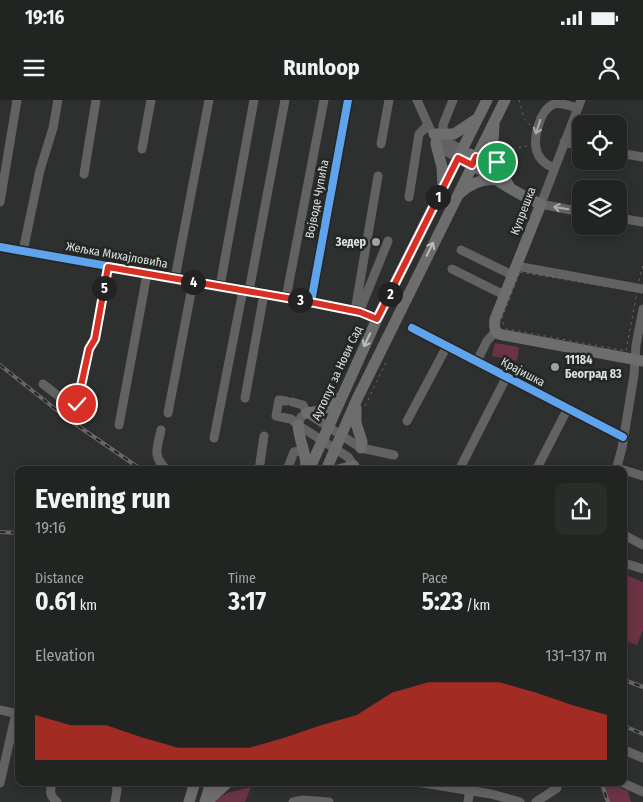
<!DOCTYPE html>
<meta charset="utf-8">
<style>
:root{--surface:#222422;--page:#2a2c2a;--text:#f1f3f6;--muted:#a2a4a5;--line:#3f4140;--accent:#d93025}
body{margin:0;font-family:"Fira Sans Condensed",sans-serif;background:var(--page);color:var(--text);height:100vh;display:flex;flex-direction:column;font-size:19px;white-space:nowrap}
*{box-sizing:border-box;margin:0}
p{font-size:16px;color:var(--muted)}
.icon{flex:none;width:28px;height:28px;fill:none;stroke:currentColor;stroke-width:2;stroke-linecap:round;stroke-linejoin:round}
.map{position:relative;flex:1;overflow:hidden}
.panel{position:absolute;left:15px;top:366px;width:612px;height:320px;display:flex;flex-direction:column;background:var(--surface);border-radius:10px;box-shadow:0 2px 8px #0003,0 0 0 1px var(--line)}
.panel>*{flex:none}
.controls{position:absolute;left:572px;top:15px;display:grid;gap:10px}
.controls a{display:grid;place-items:center;width:55px;height:55px;border-radius:10px;background:var(--surface);box-shadow:0 2px 8px #0003,0 0 0 1px var(--line);font-size:25px}
.pin{position:absolute;display:grid;place-items:center;width:42px;height:42px;color:#fff;margin:-21px;border:2px solid #fff;border-radius:50%;box-shadow:0 1px 5px #0007}
.km{position:absolute;width:25px;height:25px;margin:-12px;border-radius:50%;background:#222;color:#fff;font-size:14px;line-height:25px;text-align:center}
.round{display:grid;place-items:center;flex:none;width:52px;height:52px;border-radius:10px;background:var(--page)}
.summary{display:flex;align-items:center;justify-content:space-between;height:85px;padding:0 20px}
h1{font-size:28px;font-weight:700;line-height:38px}
.metrics{display:grid;grid-template-columns:repeat(3,1fr);gap:8px;height:85px;padding:5px 20px}
.metrics div{display:grid;align-content:center}
.metrics b{font-size:25px;font-weight:700}
.metrics small{font-size:14px;font-weight:400}
.metrics p{font-size:14px}
.chart{height:140px;padding:10px 20px}
.chart p{display:flex;justify-content:space-between}
.chart svg{width:100%;height:90px;margin-top:5px;fill:var(--accent);opacity:.7}
.status{display:flex;justify-content:space-between;align-items:center;height:35px;padding:0 25px;background:var(--surface);direction:ltr}
.status svg{height:14px;fill:currentColor}
header{display:flex;justify-content:space-between;align-items:center;height:65px;padding:0 20px;background:var(--surface);font-size:22px;font-weight:700}
.map>svg:first-child{display:block}
</style>
<div class="status"><b>19:16</b><svg viewBox="0 0 49 12"><path d="M0 12V9h3v3zM5 12V6h3v6zM10 12V3h3v9zM15 12V0h3v12zM26 1h20v11H26zM47 4h2v5h-2z"/></svg></div>
<header><svg class="icon" aria-label="menu" viewBox="0 0 24 24"><path d="M4 6h16M4 12h16M4 18h16"/></svg>Runloop<svg class="icon" aria-label="person" viewBox="0 0 24 24"><circle cx="12" cy="8" r="4"/><path d="M4 21q1-7 8-7t8 7"/></svg></header>
<div class="map">
<svg width="643" height="702" viewBox="0 0 643 702">
<rect width="100%" height="100%" fill="#2d302e"/>
<path fill="#6b3344" d="M495 243 519 247 517 261 492 256Z
M624 474 643 482V530L637 545 624 540Z
M602 683H617L620 684V688L628 691 631 702H608Z
M251 687 245 702H214L227 693Z"/>
<g fill="none" stroke-linecap="round" stroke-linejoin="round">
<path stroke="#686868" stroke-width="1" stroke-dasharray="2.5 4" stroke-linecap="butt" d="M519 0 524 18 530 25
M506 50 527 46
M520 172 637 192 626 251 507 229 503 224 502 218Z
M639 181 643 165
M365 306 386 262"/>
<path stroke="#636262" stroke-width="9" d="M417 0 430 29
M581 0 541 104 581 112
M435 35 462 50
M443 35V25L453 0
M435 41 443 50 458 58
M564 42 581 46
M381 44 389 0
M142 49 151 0
M619 53 643 57
M554 68C531 59 533 38 541 18 544 12 548 6 554 4 562 2 571 7 578 8
M84 74 96 0
M409 97 419 34 428 25
M0 102 17 0
M619 118 643 122
M0 147 311 202 360 212 377 219
M461 150 512 175
M23 151 40 70 53 28 58 0
M516 166 643 189
M452 169 504 195
M175 178 209 0
M220 186 254 0
M249 191 285 0
M286 198 324 0
M311 202 348 0
M360 210 388 141
M355 211 378 76
M412 228 623 337
M477 261 487 241 496 231
M43 284 70 305 77 304 79 301 89 249 95 239 108 167
M245 298 264 194
M286 301 279 300 276 316 291 319 298 325
M292 302 303 305 307 313
M168 313 193 182
M407 321 447 246
M119 325 147 174
M161 330C157 349 152 356 167 370
M214 338 243 190
M354 366 348 357 298 325 301 317 307 313 361 348 394 355
M617 368 643 376
M259 370 264 336
M287 370 294 352 304 350
M459 370 507 276
M536 370 568 308
M616 370 622 348 634 275 636 245 643 209
M624 435 643 445
M624 463 643 469
M0 610 19 614
M624 650 643 658
M52 682C50 691 49 696 57 702
M417 682 491 694 520 702
M621 682 643 692
M0 683 16 613
M115 702 117 690 116 682
M293 702 303 700 329 702
M468 702 471 682
M536 702 557 688V682"/>
<path stroke="#6e6d6d" stroke-width="11" d="M494 25 493 42 501 72
M434 34H454L475 20
M436 44 442 67 443 86
M470 54 501 72 509 86
M466 62C492 75 514 94 541 104L495 219C494 227 494 234 503 235L643 261
M459 94C470 84 483 78 498 80
M356 308V323L362 342 361 348
M307 313C320 312 330 308 339 298
M298 325C299 341 307 354 306 370
M309 370 377 219 487 0
M326 370 357 299 505 0
M338 370 354 366
M189 702 195 682
M205 702 211 682
M207 702 228 682"/>
<g stroke="#686767" stroke-width="4">
<path id="rail" d="M0 265 68 319 142 370
M0 432 19 433
M624 580 643 587
M624 626 643 634
M601 682 608 702"/>
</g>
<use href="#rail" stroke="#222723" stroke-width="2" stroke-dasharray="5.5" stroke-linecap="butt"/>
<g stroke="#222723" stroke-width="11">
<path id="cycleway" d="M0 147 311 202 360 212 377 219
M311 202 348 0
M412 228 623 337"/>
</g>
<use href="#cycleway" stroke="#60a3ed" stroke-width="8"/>
</g>
<defs><path id="oneway-shaft" d="M-6 0H5M1.5-3L5.5 0L1.5 3" fill="none" stroke-width="1.6" stroke-linecap="round" stroke-linejoin="round" transform="scale(1.25)"/></defs>
<g stroke="#acaeac">
<use href="#oneway-shaft" transform="translate(538 27) rotate(108)"/>
<use href="#oneway-shaft" transform="translate(561 108) rotate(-170)"/>
</g>
<g stroke="#bcbebc">
<use href="#oneway-shaft" transform="translate(430 149) rotate(-64)"/>
<use href="#oneway-shaft" transform="translate(367 240) rotate(115)"/>
</g>
<g fill="none" stroke-linecap="round" stroke-linejoin="round">
<g stroke="#fff" stroke-width="10">
<path id="route" d="M77 304 89 249 95 239 108 167 310 202 360 212 377 219 458 58 472 65 476 57 501 72 497 62"/>
</g>
<use href="#route" stroke="#d93025" stroke-width="6"/>
</g>
<g fill="#9fa2a0" stroke="#222723" stroke-width="2">
<circle cx="376" cy="142" r="5"/>
<circle cx="555" cy="267" r="5"/>
</g>
<g text-anchor="middle" stroke-width="5" stroke-linejoin="round" paint-order="stroke">
<g font-size="12" fill="#dde0de" stroke="#222723">
<text transform="translate(317 99) rotate(-79)" y="4">Војводе Чупића</text>
<text transform="translate(523 111) rotate(-69)" y="4">Купрешка</text>
<text transform="translate(117 155) rotate(10)" y="4">Жељка Михајловића</text>
<text transform="translate(523 272) rotate(28)" y="4">Крајишка</text>
<text transform="translate(337 273) rotate(-65)" y="4">Аутопут за Нови Сад</text>
</g>
<g font-size="12" font-weight="bold" fill="#dde0de" stroke="#222723" text-anchor="end">
<text x="366" y="146">Зедер</text>
<text x="565" y="264" text-anchor="start">11184<tspan x="565" dy="14">Београд 83</tspan></text>
</g>
</g>
</svg>
<div class="controls">
<a><svg class="icon" aria-label="locate" viewBox="0 0 24 24"><circle cx="12" cy="12" r="6"/><path d="M12 2v4M12 18v4M2 12h4M18 12h4"/></svg></a>
<a><svg class="icon" aria-label="layers" viewBox="0 0 24 24"><path d="M12 4l9 5-9 5-9-5zM3 14l9 5 9-5"/></svg></a>
</div>
<div class="pin" style="left:497px;top:62px;background:#1e9e55"><svg class="icon" aria-label="arrive" viewBox="0 0 24 24"><path d="M6 21V4h12l-3 4 3 4H6"/></svg></div>
<div class="pin" style="left:77px;top:304px;background:#d93025"><svg class="icon" aria-label="check" viewBox="0 0 24 24"><path d="M5 12l5 5 9-10"/></svg></div>
<b class="km" style="left:438px;top:97px">1</b>
<b class="km" style="left:390px;top:194px">2</b>
<b class="km" style="left:300px;top:200px">3</b>
<b class="km" style="left:193px;top:182px">4</b>
<b class="km" style="left:104px;top:188px">5</b>
<section class="panel">
<div class="summary"><div><h1>Evening run</h1><p>19:16</p></div><a class="round"><svg class="icon" aria-label="share" viewBox="0 0 24 24"><path d="M12 15V3M7 8l5-5 5 5M5 13v7h14v-7"/></svg></a></div>
<div class="metrics">
<div><p>Distance</p><b>0.61<small> km</small></b></div>
<div><p>Time</p><b>3:17</b></div>
<div><p>Pace</p><b>5:23<small> /km</small></b></div>
</div>
<div class="chart"><p><span>Elevation</span>131–137 m</p>
<svg viewBox="0 0 160 44" preserveAspectRatio="none"><path d="M0 44V22L10 27L20 27L30 33L40 38L50 38L60 38L70 33L80 27L90 22L100 11L110 6L120 6L130 6L140 11L150 17L160 22V44z"/></svg>
</div>
</section>
</div>
